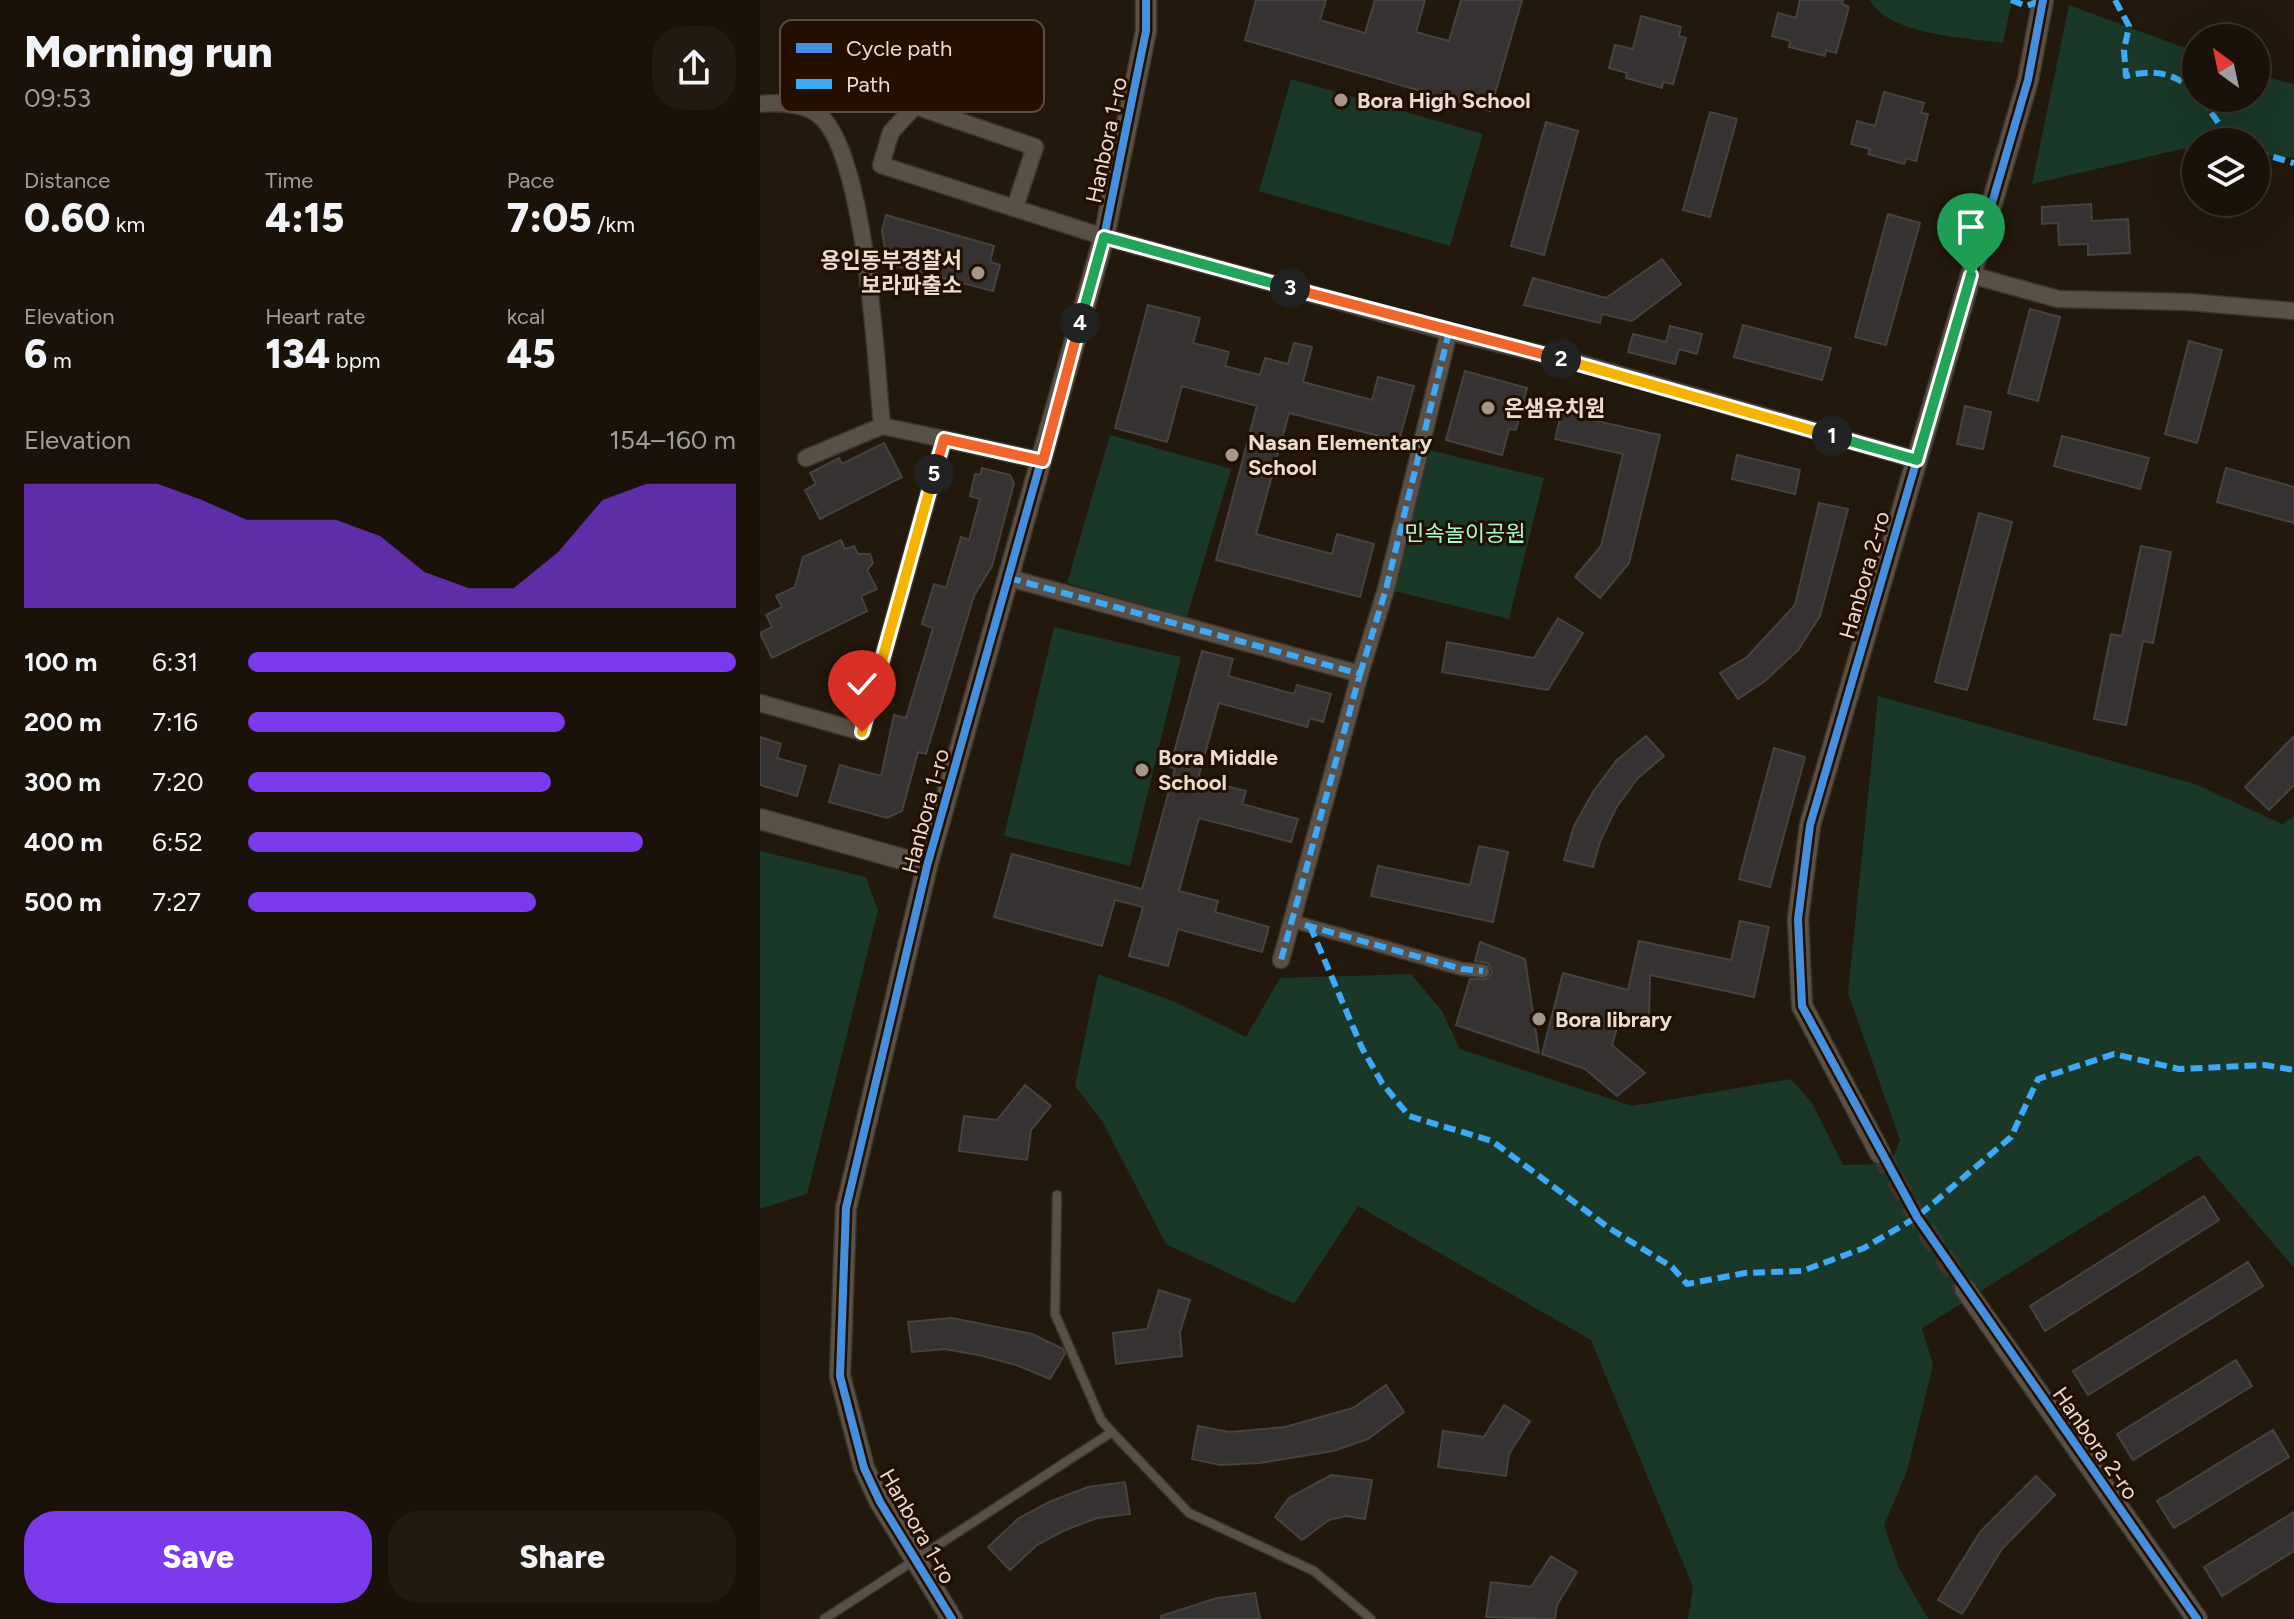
<!DOCTYPE html>
<meta charset="utf-8">
<style>
:root{--surface:#1a1208;--page:#231b12;--text:#f1f3f6;--muted:#9f9e9c;--line:#383229;--accent:#7c3aed}
body{margin:0;font-family:Figtree,"Noto Sans KR",sans-serif;background:var(--page);color:var(--text);height:100vh;display:flex;flex-direction:column;font-size:30px;white-space:nowrap}
*{box-sizing:border-box;margin:0}
p{font-size:26px;color:var(--muted)}
.icon{flex:none;width:44px;height:44px;fill:none;stroke:currentColor;stroke-width:2;stroke-linecap:round;stroke-linejoin:round}
.map{position:relative;flex:1;overflow:hidden}
.details{display:flex;flex-direction:column;background:var(--surface);width:760px}
.details>*{flex:none}
.needle{width:52px;rotate:327deg}
.controls{position:absolute;left:1422px;top:24px;display:grid;gap:16px}
.controls a{display:grid;place-items:center;width:88px;height:88px;border-radius:50%;background:var(--surface);box-shadow:0 8px 32px #0002,0 0 0 2px var(--line);font-size:40px}
.pin{position:absolute;display:grid;place-items:center;width:68px;height:68px;color:#fff;margin:-82px -34px;border-radius:50% 50% 50% 0;rotate:-45deg;box-shadow:0 0 8px #0007}
.pin .icon{rotate:45deg}
.km{position:absolute;width:40px;height:40px;margin:-20px;border-radius:50%;background:#222;color:#fff;font-size:22px;line-height:40px;text-align:center}
.round{display:grid;place-items:center;flex:none;width:84px;height:84px;border-radius:32px;background:var(--page)}
.headline{display:flex;align-items:center;justify-content:space-between;height:136px;padding:0 24px}
h1{font-size:44px;font-weight:800;line-height:60px}
.stats{display:grid;grid-template-columns:repeat(3,1fr);gap:12px;height:136px;padding:8px 24px}
.stats div{display:grid;align-content:center}
.stats b{font-size:40px;font-weight:800}
.stats small{font-size:22px;font-weight:400}
.stats p{font-size:22px}
.chart{height:224px;padding:16px 24px}
.chart p{display:flex;justify-content:space-between}
.chart svg{width:100%;height:144px;margin-top:8px;fill:var(--accent);opacity:.7}
.action{display:flex;gap:16px;margin-top:auto;padding:16px 24px}
.action a{flex:1;height:92px;border-radius:32px;background:var(--accent);color:#fff;font-size:32px;font-weight:800;line-height:92px;text-align:center}
.action a+a{background:var(--page);color:var(--text)}
ul{padding:0 24px;list-style:none;font-size:26px}
li{display:grid;grid-template-columns:128px 96px 1fr;align-items:center;height:60px}
li i{height:20px;border-radius:10px;background:var(--accent)}
main{display:flex;flex:1;min-height:0}
.map>svg:first-child{display:block}
</style>
<main>
<section class="details">
<div class="headline"><div><h1>Morning run</h1><p>09:53</p></div><a class="round"><svg class="icon" aria-label="share" viewBox="0 0 24 24"><path d="M12 15V3M7 8l5-5 5 5M5 13v7h14v-7"/></svg></a></div>
<div class="stats">
<div><p>Distance</p><b>0.60<small> km</small></b></div>
<div><p>Time</p><b>4:15</b></div>
<div><p>Pace</p><b>7:05<small> /km</small></b></div>
</div>
<div class="stats">
<div><p>Elevation</p><b>6<small> m</small></b></div>
<div><p>Heart rate</p><b>134<small> bpm</small></b></div>
<div><p>kcal</p><b>45</b></div>
</div>
<div class="chart"><p><span>Elevation</span>154–160 m</p>
<svg viewBox="0 0 160 44" preserveAspectRatio="none"><path d="M0 44V6L10 6L20 6L30 6L40 11L50 17L60 17L70 17L80 22L90 33L100 38L110 38L120 27L130 11L140 6L150 6L160 6V44z"/></svg>
</div>
<ul>
<li><b>100 m</b>6:31<i style="width:100%"></i></li>
<li><b>200 m</b>7:16<i style="width:65%"></i></li>
<li><b>300 m</b>7:20<i style="width:62%"></i></li>
<li><b>400 m</b>6:52<i style="width:81%"></i></li>
<li><b>500 m</b>7:27<i style="width:59%"></i></li>
</ul>
<div class="action"><a>Save</a><a>Share</a></div>
</section>
<div class="map">
<svg width="1534" height="1619" viewBox="0 0 1534 1619">
<rect width="100%" height="100%" fill="#22180b"/>
<path fill="#193828" d="M1110 0H1252L1243 43C1207 38 1128 35 1110 0Z
M1309 5 1436 52V98H1496V74L1534 84V158L1496 155V142H1436V150L1422 149 1272 184Z
M531 79 723 134 690 246 499 191Z
M350 435 471 469 427 617 307 583Z
M661 448 784 478 749 619 626 589Z
M294 627 421 657 370 866 244 836Z
M1118 696 1435 784 1522 824 1534 816V1268L1438 1155 1162 1328 1173 1365 1147 1471 1124 1525 1139 1568 1168 1619H928L933 1587 831 1340 598 1206 534 1304 406 1244 342 1121 315 1086 338 974 413 1001 486 1037 520 978 651 974 682 1011 700 1049 872 1106 1031 1079 1052 1103 1083 1165 1130 1164 1140 1140 1088 993Z
M0 851 106 877 118 911 47 1194 0 1209Z"/>
<path fill="#363232" stroke="#464241" stroke-width="2" d="M496 0H566L560 20 605 33 615 0H665L656 32 689 41 701 0H762L730 111 485 40Z
M1040 0H1083L1082 4 1089 7 1076 53 1066 50 1065 56 1029 47 1030 41 1012 36 1018 13 1036 18Z
M881 16 921 27 919 36 926 38 913 84 903 82 902 88 866 78 867 73 849 68 855 45 873 49Z
M1124 92 1164 103 1161 113 1168 114 1156 161 1146 158 1144 164 1108 154 1110 149 1091 144 1097 121 1115 126Z
M950 112 977 119 950 217 923 210Z
M786 122 818 131 784 255 751 246Z
M1331 204 1332 221 1368 219 1370 253 1328 255V244L1299 245 1298 223 1282 224V207Z
M1128 214 1160 223 1126 345 1095 337Z
M126 215 234 246 230 262 240 265 233 291 132 265 135 252 125 249 122 231Z
M902 259 921 284 872 321 842 314 840 323 764 305 773 278 846 298Z
M388 305 440 318 433 343 469 352 465 366 500 375 505 358 528 364 534 343 552 347 543 382 612 400 618 377 654 386 639 441 529 413 496 534 572 554 577 534 614 544 600 597 456 560 497 406 422 386 407 442 355 428Z
M1270 309 1300 317 1278 401 1248 393Z
M983 325 1071 348 1062 380 974 357Z
M910 326 942 334 937 354 919 349 915 364 868 352 873 334 906 342Z
M1429 341 1462 350 1437 443 1405 434Z
M705 371 767 388 756 430 749 429 742 455 686 440Z
M803 405 828 411 827 419 900 435 869 563 840 598 815 577 841 546 863 454 795 439Z
M1205 406 1231 412 1223 449 1197 444Z
M1302 436 1389 458 1380 489 1294 466Z
M124 443 142 477 60 519 45 490 56 484 50 473 79 458 82 464Z
M977 455 1040 470 1035 494 972 479Z
M222 468 250 475 254 483 232 566 214 596 166 754 158 752 142 811 127 818 69 802 80 765 121 776 134 715 146 718 173 628 162 624 174 584 186 588 201 537 209 540 220 499 210 496 215 474 220 475Z
M1466 468 1534 487V523L1457 502Z
M1059 503 1088 509 1060 616 1038 650 1005 681 978 699 960 673 987 657 1035 605Z
M1219 513 1252 522 1207 690 1175 682Z
M81 540 85 549 94 546 98 554H110L113 563 107 570 117 589 101 596 107 611 12 658 0 633 12 627 6 615 22 607 16 596 35 587 43 557Z
M1381 546 1411 552 1393 643 1383 641 1366 725 1334 719 1351 634 1362 636Z
M798 618 823 633 788 690 682 672 687 642 774 658Z
M442 651 473 659 468 676 534 694 537 685 571 694 563 722 550 718 547 727 459 703 438 779 486 791 482 804 538 819 531 842 439 818 419 891 458 901 455 912 509 927 502 952 418 929 408 966 369 956 383 907 355 900 342 946 234 917 252 854 382 889 415 769 410 767Z
M886 736 904 756 877 779 856 808 840 842 833 867 804 860 814 826 833 792 856 761Z
M1534 736V785L1509 810 1485 787Z
M0 737 21 744 17 758 46 766 37 796 0 785Z
M1014 748 1045 757 1010 887 979 879Z
M719 846 748 852 733 922 611 896 618 866 710 885Z
M980 921 1009 927 994 997 890 975 889 1019 860 1018 852 1045 885 1073 857 1096 825 1069 782 1054 803 973 868 990 879 941 971 960Z
M720 942 765 959 779 1053 696 1025 710 979H726L732 973 728 963 715 961Z
M265 1085 291 1106 271 1130 267 1160 199 1151 204 1116 237 1120Z
M1444 1196 1459 1220 1285 1331 1270 1306Z
M1488 1262 1503 1286 1328 1395 1313 1371Z
M399 1290 430 1300 420 1332 422 1356 356 1364 353 1333 387 1329Z
M192 1318 272 1334 303 1349 305 1354 290 1379 256 1365 223 1356 185 1349 152 1352 148 1322Z
M1476 1360 1492 1386 1373 1460 1357 1434Z
M626 1385 644 1412 608 1439 573 1451 500 1463 460 1465 432 1459 438 1426 469 1432 525 1427 593 1408Z
M744 1405 770 1421 749 1454 746 1476 678 1467 683 1431 724 1437Z
M1513 1430 1529 1457 1414 1528 1397 1501Z
M571 1475 612 1480 605 1519 586 1516 569 1520 542 1540 515 1517 529 1498Z
M1276 1476 1295 1495 1242 1549 1202 1614 1178 1600 1220 1532Z
M365 1482 370 1514 337 1518 303 1531 277 1545 250 1570 228 1547 259 1518 289 1502 328 1487Z
M1534 1512V1551L1462 1596 1444 1567Z
M791 1556 817 1572 797 1605 795 1619 726 1617 731 1582 771 1587Z
M495 1593 500 1619H401V1616L457 1598Z"/>
<g fill="none" stroke-linecap="round" stroke-linejoin="round">
<path stroke="#403528" stroke-width="20" stroke-dasharray="20 10" stroke-linecap="butt" d="M1120 1153 1157 1217 1205 1289"/>
<g stroke="#3d342c" stroke-width="11">
<path id="service" d="M297 1195 295 1314 341 1420 352 1432
M64 1619 352 1432 429 1513 554 1571 611 1619"/>
</g>
<g stroke="#3d342c" stroke-width="15">
<path id="pedestrian" d="M532 921 702 969 723 971"/>
</g>
<g stroke="#3d342c" stroke-width="19">
<path id="minor" d="M0 104C18 102 44 103 59 115 106 153 116 363 122 426
M255 207 275 147 155 106 131 132 121 165 344 237 689 332 812 361 1157 460
M1211 275 1298 299 1429 302 1534 311
M46 458 122 426 184 439
M249 578 600 674 521 960
M600 674 626 589 689 332
M0 703 102 732 184 439 283 461"/>
</g>
<g stroke="#3d342c" stroke-width="23">
<path id="tertiary" d="M0 819 167 866
M1120 1153 1042 1006 1038 919 1050 825 1268 80 1283 0
M1205 1289 1437 1619
M192 1619 120 1502 104 1468 80 1376 86 1208 167 866 344 237 386 31V0"/>
</g>
<use href="#service" stroke="#595147" stroke-width="8"/>
<use href="#pedestrian" stroke="#595147" stroke-width="12"/>
<use href="#minor" stroke="#595147" stroke-width="16"/>
<use href="#tertiary" stroke="#595147" stroke-width="20"/>
<path stroke="#3fa9f5" stroke-width="6" stroke-dasharray="12 6" stroke-linecap="butt" d="M1251 0 1266 6 1283 0
M1355 0 1369 26 1364 50 1366 76C1394 69 1414 72 1436 93
M1441 98 1462 128 1477 142
M1496 152 1534 163
M249 578 600 674 521 960
M600 674 626 589 689 332
M545 925 702 969 723 971
M550 926 602 1048 622 1083 649 1116 732 1141 849 1228 912 1267 927 1284 985 1273 1042 1271 1104 1248 1157 1217 1251 1137 1278 1079 1354 1054 1419 1069 1505 1065 1534 1070"/>
<g stroke="#220f00" stroke-width="13">
<path id="cycleway" d="M1283 0 1268 80 1050 825 1038 919 1042 1006 1157 1217 1437 1619
M192 1619 120 1502 104 1468 80 1376 86 1208 167 866 344 237 386 31V0"/>
</g>
<use href="#cycleway" stroke="#468fdf" stroke-width="8"/>
</g>
<g fill="none" stroke-linecap="round" stroke-linejoin="round">
<g stroke="#fff" stroke-width="16">
<path id="split-1" d="M1072 436 1157 460 1211 275"/>
</g>
<g stroke="#fff" stroke-width="16">
<path id="split-2" d="M801 359 1072 436"/>
</g>
<g stroke="#fff" stroke-width="16">
<path id="split-3" d="M530 288 801 359"/>
</g>
<g stroke="#fff" stroke-width="16">
<path id="split-4" d="M320 323 344 237 530 288"/>
</g>
<g stroke="#fff" stroke-width="16">
<path id="split-5" d="M174 474 184 439 283 461 320 323"/>
</g>
<g stroke="#fff" stroke-width="16">
<path id="split-6" d="M102 732 174 474"/>
</g>
<use href="#split-1" stroke="#22a559" stroke-width="10"/>
<use href="#split-2" stroke="#f5b400" stroke-width="10"/>
<use href="#split-3" stroke="#f0652b" stroke-width="10"/>
<use href="#split-4" stroke="#22a559" stroke-width="10"/>
<use href="#split-5" stroke="#f0652b" stroke-width="10"/>
<use href="#split-6" stroke="#f5b400" stroke-width="10"/>
</g>
<g fill="#a4978a" stroke="#220f00" stroke-width="3">
<circle cx="581" cy="100" r="8"/>
<circle cx="218" cy="273" r="8"/>
<circle cx="728" cy="408" r="8"/>
<circle cx="472" cy="455" r="8"/>
<circle cx="382" cy="770" r="8"/>
<circle cx="779" cy="1019" r="8"/>
</g>
<g text-anchor="middle" stroke-width="6" stroke-linejoin="round" paint-order="stroke">
<g font-size="22" font-weight="bold" fill="#eadcce" stroke="#220f00" text-anchor="start">
<text x="597" y="108">Bora High School</text>
<text x="202" y="268" text-anchor="end">용인동부경찰서<tspan x="202" dy="25">보라파출소</tspan></text>
<text x="744" y="416">온샘유치원</text>
<text x="488" y="450">Nasan Elementary<tspan x="488" dy="25">School</tspan></text>
<text x="398" y="765">Bora Middle<tspan x="398" dy="25">School</tspan></text>
<text x="795" y="1027">Bora library</text>
</g>
<g font-size="22" fill="#eadcce" stroke="#220f00">
<text transform="translate(346 140) rotate(-78)" y="8">Hanbora 1-ro</text>
<text transform="translate(1104 575) rotate(-74)" y="8">Hanbora 2-ro</text>
<text transform="translate(165 811) rotate(-75)" y="8">Hanbora 1-ro</text>
<text transform="translate(1336 1443) rotate(55)" y="8">Hanbora 2-ro</text>
<text transform="translate(158 1526) rotate(60)" y="8">Hanbora 1-ro</text>
</g>
<g font-size="22" fill="#a6f9d1" stroke="#220f00">
<text x="705" y="541">민속놀이공원</text>
</g>
</g>
<rect x="20" y="20" width="264" height="92" rx="12" fill="#220f00" stroke="#5e4c3e" stroke-width="2"/>
<rect x="36" y="43" width="36" height="10" fill="#468fdf"/>
<rect x="36" y="79" width="36" height="10" fill="#3fa9f5"/>
<g font-size="22" fill="#eadcce">
<text x="86" y="56">Cycle path</text>
<text x="86" y="92">Path</text>
</g>
</svg>
<div class="controls">
<a><svg class="needle" viewBox="-14 -14 28 28"><path d="M0-13l5 13h-10z" fill="#e53935"/><path d="M0 13l5-13h-10z" fill="#9f9e9c"/></svg></a>
<a><svg class="icon" aria-label="layers" viewBox="0 0 24 24"><path d="M12 4l9 5-9 5-9-5zM3 14l9 5 9-5"/></svg></a>
</div>
<div class="pin" style="left:1211px;top:275px;background:#1e9e55"><svg class="icon" aria-label="arrive" viewBox="0 0 24 24"><path d="M6 21V4h12l-3 4 3 4H6"/></svg></div>
<div class="pin" style="left:102px;top:732px;background:#d93025"><svg class="icon" aria-label="check" viewBox="0 0 24 24"><path d="M5 12l5 5 9-10"/></svg></div>
<b class="km" style="left:1072px;top:436px">1</b>
<b class="km" style="left:801px;top:359px">2</b>
<b class="km" style="left:530px;top:288px">3</b>
<b class="km" style="left:320px;top:323px">4</b>
<b class="km" style="left:174px;top:474px">5</b>
</div>
</main>
